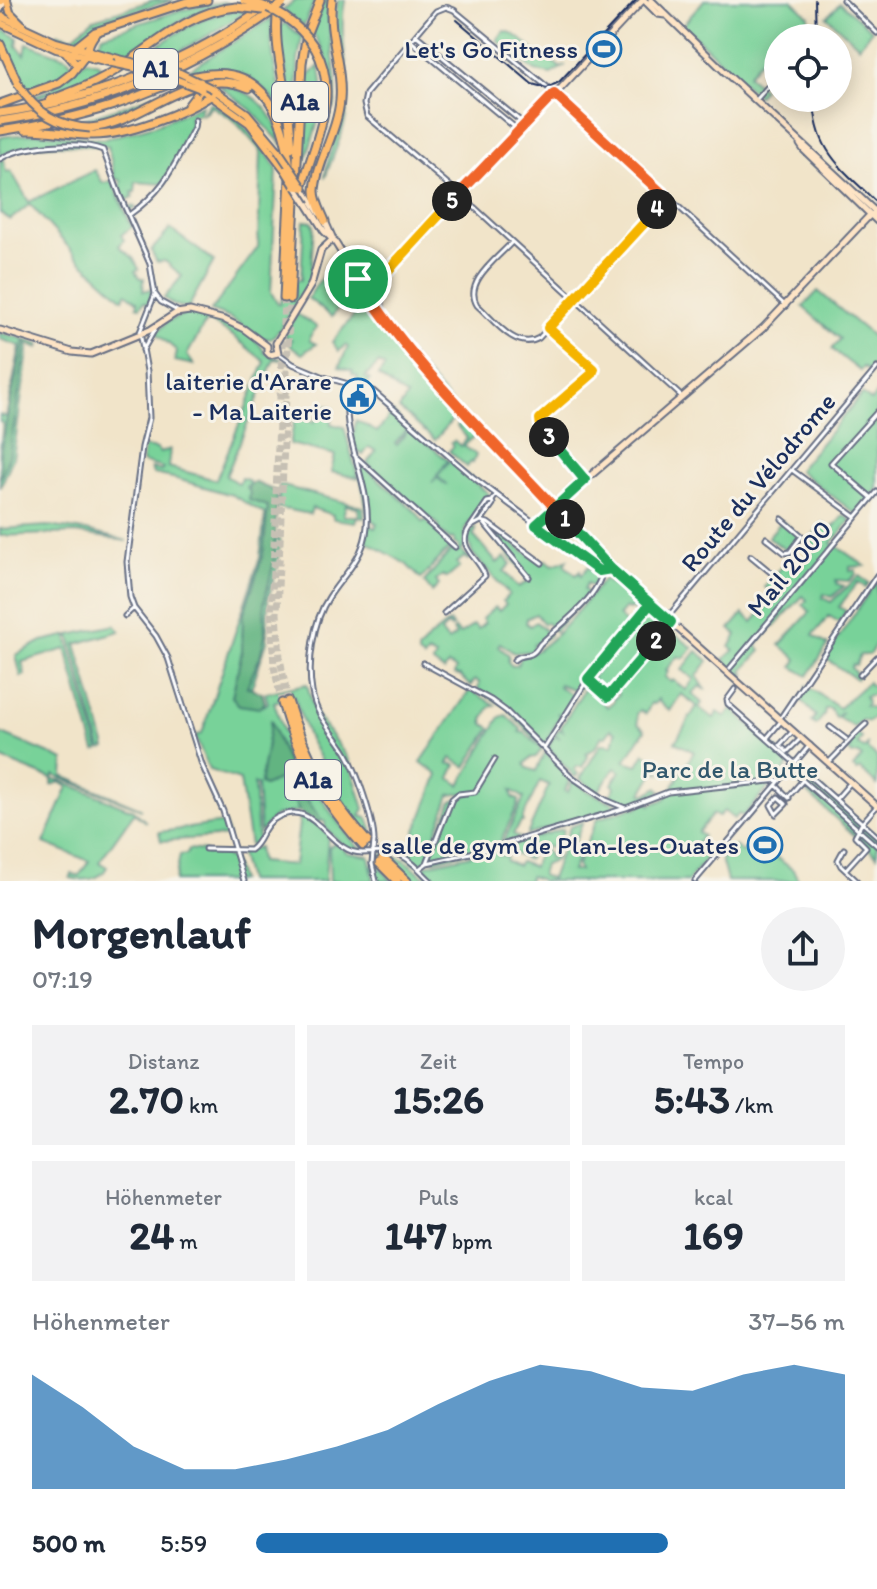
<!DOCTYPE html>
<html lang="de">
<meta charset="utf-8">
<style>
:root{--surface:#fff;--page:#f2f2f3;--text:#1f2937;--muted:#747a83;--accent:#1f6fb2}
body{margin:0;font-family:Itim,sans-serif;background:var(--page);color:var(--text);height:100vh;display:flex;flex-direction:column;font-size:30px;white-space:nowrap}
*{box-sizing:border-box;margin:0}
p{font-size:26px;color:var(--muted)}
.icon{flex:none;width:44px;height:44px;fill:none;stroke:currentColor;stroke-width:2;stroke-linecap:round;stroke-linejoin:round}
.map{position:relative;height:881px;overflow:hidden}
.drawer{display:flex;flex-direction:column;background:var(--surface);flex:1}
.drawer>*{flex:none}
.controls{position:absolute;left:764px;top:24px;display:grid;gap:16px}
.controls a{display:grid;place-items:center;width:88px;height:88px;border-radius:50%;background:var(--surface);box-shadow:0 4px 20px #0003;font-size:40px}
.pin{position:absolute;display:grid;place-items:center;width:68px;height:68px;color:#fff;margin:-34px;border:4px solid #fff;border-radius:50%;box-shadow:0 2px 8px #0007}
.km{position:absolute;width:40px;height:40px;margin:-20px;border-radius:50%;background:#222;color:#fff;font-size:22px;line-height:40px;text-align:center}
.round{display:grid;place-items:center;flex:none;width:84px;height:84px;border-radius:42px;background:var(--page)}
.head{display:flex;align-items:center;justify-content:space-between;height:136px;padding:0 32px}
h1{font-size:44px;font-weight:700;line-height:60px}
.metrics{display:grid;grid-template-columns:repeat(3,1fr);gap:12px;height:136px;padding:8px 32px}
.metrics div{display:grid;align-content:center;border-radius:0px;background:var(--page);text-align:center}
.metrics b{font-size:40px;font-weight:700}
.metrics small{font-size:22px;font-weight:400}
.metrics p{font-size:22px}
.chart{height:224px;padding:16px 32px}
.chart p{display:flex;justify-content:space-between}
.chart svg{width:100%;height:144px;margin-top:8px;fill:var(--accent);opacity:.7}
ul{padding:0 32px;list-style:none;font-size:26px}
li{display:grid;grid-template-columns:128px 96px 1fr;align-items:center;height:60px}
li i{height:20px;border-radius:10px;background:var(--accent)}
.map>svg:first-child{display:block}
</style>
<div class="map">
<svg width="877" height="881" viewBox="0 0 877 881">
<rect width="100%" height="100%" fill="#f7f3e8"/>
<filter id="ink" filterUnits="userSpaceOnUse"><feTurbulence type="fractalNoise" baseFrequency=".0125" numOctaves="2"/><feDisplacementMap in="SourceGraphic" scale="16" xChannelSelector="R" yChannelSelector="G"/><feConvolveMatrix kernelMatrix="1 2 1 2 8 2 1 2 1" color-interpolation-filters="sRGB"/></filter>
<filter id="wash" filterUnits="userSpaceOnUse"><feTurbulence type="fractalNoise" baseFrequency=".006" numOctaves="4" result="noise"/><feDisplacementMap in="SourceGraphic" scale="32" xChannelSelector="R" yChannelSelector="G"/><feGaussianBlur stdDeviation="1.8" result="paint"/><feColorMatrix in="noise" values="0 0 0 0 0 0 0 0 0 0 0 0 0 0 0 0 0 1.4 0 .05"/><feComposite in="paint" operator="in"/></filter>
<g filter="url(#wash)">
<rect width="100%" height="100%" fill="#f1e4c9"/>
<path fill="#78d299" stroke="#4a807c" stroke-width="2" fill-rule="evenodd" d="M154 0H174C141 10 100 16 76 41L55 36 59 33 72 37 94 19Z
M296 0H315L304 26 283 10Z
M325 0H328C326 38 341 73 334 110 331 79 333 62 312 32Z
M338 0H345C338 34 349 65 348 100 347 126 334 153 325 178 326 154 343 126 345 100 348 66 332 33 338 0Z
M704 0H792L809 16V34L806 38H789L783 33 778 38 748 75 763 89 757 96 683 25Z
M223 2 229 4C190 9 161 33 130 55L95 47 103 35 181 10Z
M840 3 872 30 859 46 827 17Z
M249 10 211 34 159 62 141 57C175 34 207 10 249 10Z
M272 18C269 49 277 80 285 111 264 91 255 73 221 70 210 69 199 75 189 70Z
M285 23 302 37 298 60 296 124 281 44 280 27Z
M0 28 18 38 17 46 25 55 27 43 68 58 71 63V69L47 83 26 91 0 37Z
M504 31C523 33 534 60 553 57L552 61 561 68 566 65 551 74 535 71 497 40Z
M86 60 99 63 100 67 109 68 63 90 35 98 32 96 49 90Z
M319 66C329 101 314 134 303 167L309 76Z
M219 86C252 88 275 110 281 143L251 110Z
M171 88V91L112 119 77 123 76 121 131 104Z
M210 102 238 119 264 149 277 169 271 292 277 303 280 304 281 299H294L295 280H301L304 221 312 222 314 226 310 280 281 328 271 339 263 338 230 318 211 311 258 247 261 151 234 120 211 106 202 115Z
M202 105 199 114 189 117 192 127 173 167 162 184 136 182 135 192H132L133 197 125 201 129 208 134 206 136 208 131 211C121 202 120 192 121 180L115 179 108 146C77 147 26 138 0 157V137L40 133 104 139 155 125Z
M3 159 6 172 11 171 29 202 95 170 103 183 112 181 132 227 121 235 124 240 119 246 133 258 139 269 135 271 140 278H144L143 291 152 289 149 304 144 302 140 307 137 306 138 302 126 293 123 299 80 260 30 204 10 220 0 213V160Z
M170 229 214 261 188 308 174 305 164 298 182 276 165 261 157 262 151 251Z
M338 261 358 293 339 307 332 317 308 298 332 262Z
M818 291 877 340V360L868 371 863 367 860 371 832 349 840 339 803 307Z
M364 303 459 412 435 440 399 409 407 397 378 376 385 367 379 363 365 377 370 380 367 384 356 381 358 376 352 374 353 371 339 367 348 347 345 345 339 351 332 342Z
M187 313C215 317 251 325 265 353L283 360 274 359 226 476 239 484 241 478 248 480 250 484 246 487 258 503 268 506 263 555 243 616 242 651 232 697 263 706 268 703 265 693 307 684 315 713 349 760 364 809 360 816 368 818 372 829 371 847C351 859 338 840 325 827V822L321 820C299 790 284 757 271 722L260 784 264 786 280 779 284 781 299 811 275 816 260 832 257 785 254 784 258 840 250 846 240 780 209 770 195 736 202 733 260 557 265 514 232 495 173 478 153 474 151 468 161 471 163 468 142 462 144 447 157 449 160 453 170 449 168 467 216 480 265 362 233 336 207 320 187 355 194 365 175 361 177 351 156 333 168 321ZM294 696 308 737 323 765 319 770 345 810 369 837 365 847 359 848C328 813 306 776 287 733H284L274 702Z
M297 314 317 327 310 336V341L316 344 302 354 289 344 292 340 284 335Z
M0 333 28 340 23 343 0 452 3 423 0 422V415L6 417 20 346 0 339Z
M26 342 29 344 13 458 0 488V479L9 457Z
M877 393V489L856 514 798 470 862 394 871 401Z
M323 404 334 408 331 424 344 427 358 478 331 472 335 455 290 444 295 417 314 422Z
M393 412 408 428 395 443 397 445 409 429 448 460 432 483 437 478 447 485 437 476 450 461 489 494 465 529 464 548 461 551 470 558 468 560 464 557 457 563 460 567 447 578 443 575 436 581 439 585 432 592 424 582 451 550 457 553 459 546 454 543 455 540 452 538 450 540 439 530V525L420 510V507L411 503 367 463 376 451 369 447 363 455 355 449 353 437 356 420 377 432Z
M465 418 476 430 474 433 477 434 464 446 476 455 473 463 471 462 467 467 449 451 453 447 451 443 454 441 461 446 467 438 457 426Z
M357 460 417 513 423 522 426 520 451 546 421 579 406 564 366 541 369 524 375 528 377 524 368 516Z
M279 485 363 507 364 518 359 517 358 508 346 505 343 516H357L355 522 333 519V515L312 508 310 514 279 508Z
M844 515 851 520 832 543 865 566 850 567V571L856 570V574L849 581 836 580 837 584 844 586 832 597 824 594 823 598 831 602 859 576 869 583 866 588 858 582 839 607 846 611 839 622 829 616 813 635 828 645 808 676 793 667 797 659 780 645 810 612 803 604 807 600 803 596 756 645 761 651 742 671 745 674 741 677 724 659 734 650 730 647 737 635 730 629 743 614 753 622 775 596 765 587 789 558 800 567 816 547 809 540 823 523 831 530Z
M782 521 799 536 787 551 768 537Z
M486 525 543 564 546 560 553 565 567 560 564 565 576 575 580 571 581 576 588 567 597 575 593 587 587 583 584 589 588 593 555 631 546 622 544 624 536 614 527 618 526 623 530 626 536 622 550 635 538 644 534 643 532 651 514 653 500 643 498 646 509 655 508 662 512 666 517 665 521 656C546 656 587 599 604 579L640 605 636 612 631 608 629 610 625 608 618 616 630 627 599 662 597 661V664L586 679 583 677 581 680 583 683 577 691 559 684 558 686 574 696 563 715 557 713 560 716 545 745 540 744 506 707 478 690 479 682 475 680 470 686 460 676 454 675 456 669 448 665 444 671 433 663 436 657 428 653 424 659 418 655V651L430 637 449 622 453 627 451 628 448 625 441 632 448 641 456 635 453 631 455 629 460 634 474 625 478 629 485 623 482 619 484 617 495 607 499 611 506 604 503 601 509 594 472 553 467 535 475 527 476 531 473 535 497 563 505 557 511 564 504 571 518 587 530 581Z
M47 526 86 531 127 541 76 533 0 536V529Z
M276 539 280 540 277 567 268 599 267 641 251 689 247 687 260 657 265 636 264 603 274 561Z
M877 580V642L869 655H860L856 665 853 664 851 668 858 676 856 679 825 658Z
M646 614H652L667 625 653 641 650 638 647 642 650 645 608 694 591 678Z
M115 625 120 631 76 644 106 748 101 749 70 636 67 637 99 750 95 751 66 649 22 662 25 675 21 677 16 655 42 641Z
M668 629 693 648 683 659 678 656 666 670 668 672 665 677 671 682 673 680 686 690 694 679 682 670 697 651 708 661 697 676 706 690 700 686 692 694 702 703 699 708 714 718 718 712 726 717 732 709 792 762 743 816 739 814 734 819 724 811 718 817 713 814 698 832 703 836 697 843 708 852 704 856 706 858 688 881H543L530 876 528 881H433L425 873 423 868 426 865 502 848 498 855 507 856 506 861 517 866 520 862 533 867 540 847 531 845 528 860 506 850 508 845 563 829 560 844 555 842 553 849 546 846 544 851 549 854V858L556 856 554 861 544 865 541 875 551 879 570 827 583 822 570 853 578 857 572 871H579L577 865 597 819 633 807 636 808 648 801 650 805 665 799 694 752 675 742 697 706 681 694 670 711 660 703 658 699 654 704 651 703 646 714 640 710 637 714 638 724 645 730 625 761 638 765 645 753 652 759 650 765 662 773 655 771 642 793 645 795 658 787 661 791C643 802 629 805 609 798L615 787 612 784 620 771 615 768 598 792 580 779 601 744 613 745 616 732 611 729 605 737 602 736 594 749 586 753 588 757 582 767 579 766 574 769 578 774 575 777 548 748 554 736 560 738 555 734 559 729 563 731 561 727 589 681 601 692 600 700 607 707 614 701 612 696 614 698 618 695 616 689 630 673 633 675 638 669V665L654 650 652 648Z
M868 682 871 686 877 682V694L865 696 867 702 865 706 877 709V715L868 722 862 720 854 727 838 718 842 712 836 718 830 709H825L824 715 816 725 811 722 816 716 800 699 808 688 806 685 839 708Z
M470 690 495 705 490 707 483 719 484 724 491 728 466 767 451 758 448 763 456 765 450 778 460 785 500 717 506 715 521 729 520 732 525 733 542 749 536 757 530 758 525 764 527 768 536 771 545 752 570 777 565 791 568 792 573 780 588 791 621 807 527 835 549 785 540 781 523 817V822H521L513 834 520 838 503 843 524 798 511 790 513 798 519 800 518 805 499 844 434 860 431 855 452 801 477 791 450 795 426 861 418 865 406 856 438 775 421 762Z
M0 733 64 760 63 776 142 809 54 775 53 780H59L133 810 146 822 134 813 99 862 107 867C100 881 83 881 70 878L72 874 79 876 89 861 44 843 68 787 60 782 52 785V779L0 758Z
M857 734 862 738 858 744 864 749 868 744 867 749 877 757V785L860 769 857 771 853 768 862 757 858 754 852 755 846 747 852 749 847 744Z
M796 766 877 838V856L800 786 805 780 793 769Z
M300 815 314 822 328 835 325 881H247L240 854 241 852 258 847 260 862 294 865Z
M224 823 228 836 161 841 159 832Z
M336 843 348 853 369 856 374 881H330L329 847Z
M752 844 767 857 771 853 793 870 799 881H727L721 859 735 846 742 852Z
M189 849 205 851 206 854H224L227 858H232L240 881H175L180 855 187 854Z
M381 854C403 854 413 866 428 881H413L389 856 380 859 377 863 392 881H379L373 868 374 860Z"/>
<path fill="#62b481" stroke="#3e7270" stroke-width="2" d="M28 340 40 344 39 348 26 343 9 457 0 479V452L23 342Z
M254 482 277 492 274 561 264 603 265 635 260 657 247 687 262 693 265 703 259 708 239 705 232 697 242 651 243 616 263 555 268 506 249 500 250 494 248 486Z
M271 720C282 757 298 789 321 820L320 823 299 811 284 781 280 779 264 786 260 784Z"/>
</g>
<g filter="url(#ink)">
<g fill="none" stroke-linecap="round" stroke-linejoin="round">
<path stroke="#c6c0b4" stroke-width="7" stroke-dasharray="7 3.5" stroke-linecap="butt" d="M288 701 280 658 277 613 290 299
M282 703 274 667 271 618 284 298"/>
<g stroke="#666e83" stroke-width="7">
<path id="street" d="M843 0 877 33
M416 35 524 124
M411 41 518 130
M757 99 778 75
M0 159C23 145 79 140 103 150L120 196 150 264 155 294 161 302 179 312
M129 215C167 188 173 166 194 128L195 120
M512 242C498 258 463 282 477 305 493 319 516 352 539 338L667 198
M155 294 140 332 147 371 149 418 142 447 127 562 130 597 134 608 156 636 168 658 202 765 223 811 244 881
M549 328 594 369 592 374 546 413 540 422 543 430 585 480
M143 350 155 329
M278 353 293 364 324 377 373 391 473 477 599 571 609 570
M349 384C337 436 375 485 366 534 361 561 343 575 329 597 313 621 307 663 312 692 316 716 331 729 344 749 356 767 374 821 374 841
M681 396 462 196 367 116 364 104 366 94 436 11 446 7 454 10 563 100 786 306
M354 455 455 547
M792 470 856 517
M872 498 831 463 877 412
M492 501 487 502 470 527 481 521 493 504 492 501 496 495
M481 521 488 523 542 563
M484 523 529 577
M536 525 553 508
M766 538 785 553 790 552 802 536 782 519
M751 556 785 584
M444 613 485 576C480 558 455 548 470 527
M125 616 134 608
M667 618 877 368
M514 660C520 654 524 657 531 654 536 652 537 648 540 644 558 627 599 597 602 572
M423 663 491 700 506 711 572 777 606 800 625 808
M730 668 877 492
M860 675 877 657
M588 679 608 697 671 622
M735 689 727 700 728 704 877 836
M781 717 877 575
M830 727 846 739
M792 732 780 745 787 752 801 738
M767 738 782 720
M544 749 588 679 650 604
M829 762C842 750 852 736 866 724
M790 769 877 846
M776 785 789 798
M778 797 786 804 776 814 771 805Z
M788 797 803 780
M836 799 851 782
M205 849 250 850C262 842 261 828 273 820 315 793 327 853 362 853
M844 849 838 860 841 866 857 881
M385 852C406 852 417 868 431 881
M427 863 452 799 458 794 475 792 495 759
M372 864 376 881
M419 869 427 863 488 849 626 808 668 792 780 780
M846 869 866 847 855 836 862 823 877 806
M695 881 810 745"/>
</g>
<g stroke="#666e83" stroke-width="9">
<path id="secondary" d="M644 0 658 14 665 15
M651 0 727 74 877 213 870 215
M0 10 5 0
M800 144 804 150 877 221
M303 188 319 213
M307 204 324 231 332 239
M325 221 333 239 364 289 399 338 454 401 611 569 877 806
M359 279H372L384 275
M382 280 379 294 382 313
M368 295 546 100 561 88 643 0
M0 330 72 352 91 354 150 330 176 313 190 311 225 320 244 329 267 346V352L270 355 278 353 276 343
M276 343 311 285 321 250 333 239
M554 507 763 328 870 215"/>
</g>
<g stroke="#666e83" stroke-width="10">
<path id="primary" d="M7 0 10 12 22 24
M0 2 3 0
M0 16 56 42 119 59
M0 23 56 49 112 63
M201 89 249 123 285 170
M213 89 247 113 278 150"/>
</g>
<g stroke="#666e83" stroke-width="11">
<path id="highway" d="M279 0C269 50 292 98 291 148
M190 3 207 0
M0 18 3 17
M0 44 18 84
M75 48 95 32 193 0
M66 52 77 65
M94 59C84 52 89 42 95 34
M50 100C74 91 98 82 119 68 156 44 190 11 236 7
M0 104 59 83 72 73 88 52
M188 106 201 89
M0 113C100 99 194 60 275 0
M0 121C99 107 191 69 273 11
M90 128C146 123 191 63 249 88
M26 130C49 129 72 136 94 135 128 135 184 113 212 95
M0 131C39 125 77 117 114 105 143 96 171 80 201 75 265 64 284 117 290 168
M301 192C313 143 342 96 315 48
M325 221C321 211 315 201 315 191 316 165 338 130 340 100 343 66 327 34 332 0
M284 298 290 177
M290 299 302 63 307 33 320 0
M288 701C304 755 330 800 368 842
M282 703C297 758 325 804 363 846
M383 858 407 881
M379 863 397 881"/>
</g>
<use href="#street" stroke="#fff" stroke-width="3"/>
<use href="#secondary" stroke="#fee4c5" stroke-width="5"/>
<use href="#primary" stroke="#fdbc6f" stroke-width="6"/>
<use href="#highway" stroke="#fdbc6f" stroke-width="7"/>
<path stroke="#1b2f5e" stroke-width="2" d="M815 0 816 38
M457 20 532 84 547 88 559 82 636 0
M814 98C815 152 841 167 877 203"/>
<g stroke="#666e83" stroke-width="7" stroke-linecap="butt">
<path id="street-bridge" d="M362 853 385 852
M372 864 374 841"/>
</g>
<g stroke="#666e83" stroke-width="9" stroke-linecap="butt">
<path id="secondary-bridge" d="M296 187 307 204"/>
</g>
<g stroke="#666e83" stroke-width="10" stroke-linecap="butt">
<path id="primary-bridge" d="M119 59 180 73 213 89
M112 63 159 73 201 89
M278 150 303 187
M285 170 295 186"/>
</g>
<g stroke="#666e83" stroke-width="11" stroke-linecap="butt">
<path id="highway-bridge" d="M244 0C273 6 299 23 315 48
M236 7 263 10
M273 11 283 3
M200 82 201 89
M18 84C34 111 58 127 90 128
M295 186 303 187"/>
</g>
<use href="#street-bridge" stroke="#fff" stroke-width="3"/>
<use href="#secondary-bridge" stroke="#fee4c5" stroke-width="5"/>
<use href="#primary-bridge" stroke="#fdbc6f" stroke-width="6"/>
<use href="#highway-bridge" stroke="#fdbc6f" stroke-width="7"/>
</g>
</g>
<g fill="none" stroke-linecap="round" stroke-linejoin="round" filter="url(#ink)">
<g stroke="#fff" stroke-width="16">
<path id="split-1" d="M358 279C414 368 494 441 565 519"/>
</g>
<g stroke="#fff" stroke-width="16">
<path id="split-2" d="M565 519 611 569 650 604 588 679 608 697 656 641"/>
</g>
<g stroke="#fff" stroke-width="16">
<path id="split-3" d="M549 437 585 480 536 525 599 571 611 569 671 622 656 641"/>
</g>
<g stroke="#fff" stroke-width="16">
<path id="split-4" d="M549 437 541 427 540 419 592 374 594 369 548 328 657 209"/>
</g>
<g stroke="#fff" stroke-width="16">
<path id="split-5" d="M452 201 554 94 667 198 657 209"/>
</g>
<g stroke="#fff" stroke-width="16">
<path id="split-6" d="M358 279H372L384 275 452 201"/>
</g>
<use href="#split-1" stroke="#f0652b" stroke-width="10"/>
<use href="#split-2" stroke="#22a559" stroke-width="10"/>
<use href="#split-3" stroke="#22a559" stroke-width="10"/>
<use href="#split-4" stroke="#f5b400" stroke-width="10"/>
<use href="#split-5" stroke="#f0652b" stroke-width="10"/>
<use href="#split-6" stroke="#f5b400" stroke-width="10"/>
</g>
<defs>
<g id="stadium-ring" transform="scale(1.8)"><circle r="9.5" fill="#f7f3e8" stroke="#1f6fb2" stroke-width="1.5"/><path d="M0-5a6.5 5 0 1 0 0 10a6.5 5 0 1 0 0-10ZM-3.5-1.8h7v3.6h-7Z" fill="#1f6fb2"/></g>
<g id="civic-ring" transform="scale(1.8)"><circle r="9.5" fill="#f7f3e8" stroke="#1f6fb2" stroke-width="1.5"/><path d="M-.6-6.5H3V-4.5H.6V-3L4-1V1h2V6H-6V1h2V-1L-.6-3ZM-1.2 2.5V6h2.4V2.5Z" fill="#1f6fb2"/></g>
</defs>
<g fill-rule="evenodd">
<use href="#stadium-ring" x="604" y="49"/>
<use href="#civic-ring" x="358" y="396"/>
<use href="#stadium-ring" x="765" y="845"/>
</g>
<g text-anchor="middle" stroke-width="6" stroke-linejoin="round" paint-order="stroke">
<g fill="#f7f3e8" stroke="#5d6a87" stroke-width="2">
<rect x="134" y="49" width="44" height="40" rx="6"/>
<rect x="272" y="82" width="56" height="40" rx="6"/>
<rect x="285" y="760" width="56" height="40" rx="6"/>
</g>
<g font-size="24" font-weight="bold" fill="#1b2f5e">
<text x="156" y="77">A1</text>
<text x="300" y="110">A1a</text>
<text x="313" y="788">A1a</text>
</g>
<g font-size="26" fill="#1b2f5e" stroke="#f7f3e8" text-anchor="end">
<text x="578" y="58">Let's Go Fitness</text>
<text x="332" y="390">laiterie d'Arare<tspan x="332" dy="30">- Ma Laiterie</tspan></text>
<text x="739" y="854">salle de gym de Plan-les-Ouates</text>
</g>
<g font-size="26" fill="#1b2f5e" stroke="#f7f3e8">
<text transform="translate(758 482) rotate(-50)" y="9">Route du Vélodrome</text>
<text transform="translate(789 568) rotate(-50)" y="9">Mail 2000</text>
</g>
<g font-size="26" fill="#32586d" stroke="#f7f3e8">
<text x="730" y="778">Parc de la Butte</text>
</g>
</g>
</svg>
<div class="controls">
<a><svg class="icon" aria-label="locate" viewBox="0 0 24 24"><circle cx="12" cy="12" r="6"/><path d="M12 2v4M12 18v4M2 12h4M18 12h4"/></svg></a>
</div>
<div class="pin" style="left:358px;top:279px;background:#1e9e55"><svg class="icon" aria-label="arrive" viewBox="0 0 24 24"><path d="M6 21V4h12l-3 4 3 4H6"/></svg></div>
<b class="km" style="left:565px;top:519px">1</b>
<b class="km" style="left:656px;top:641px">2</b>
<b class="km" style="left:549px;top:437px">3</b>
<b class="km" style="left:657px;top:209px">4</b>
<b class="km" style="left:452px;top:201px">5</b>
</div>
<section class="drawer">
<div class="head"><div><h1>Morgenlauf</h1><p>07:19</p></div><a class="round"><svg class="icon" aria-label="share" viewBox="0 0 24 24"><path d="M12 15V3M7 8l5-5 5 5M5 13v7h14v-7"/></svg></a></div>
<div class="metrics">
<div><p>Distanz</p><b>2.70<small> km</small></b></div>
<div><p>Zeit</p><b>15:26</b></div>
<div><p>Tempo</p><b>5:43<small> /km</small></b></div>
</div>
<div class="metrics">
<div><p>Höhenmeter</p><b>24<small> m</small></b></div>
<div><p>Puls</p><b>147<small> bpm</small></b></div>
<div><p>kcal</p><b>169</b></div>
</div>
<div class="chart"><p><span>Höhenmeter</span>37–56 m</p>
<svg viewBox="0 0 160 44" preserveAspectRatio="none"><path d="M0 44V9L10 19L20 31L30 38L40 38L50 35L60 31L70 26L80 18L90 11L100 6L110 8L120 13L130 14L140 9L150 6L160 9V44z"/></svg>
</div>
<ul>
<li><b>500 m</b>5:59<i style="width:70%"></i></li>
</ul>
</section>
